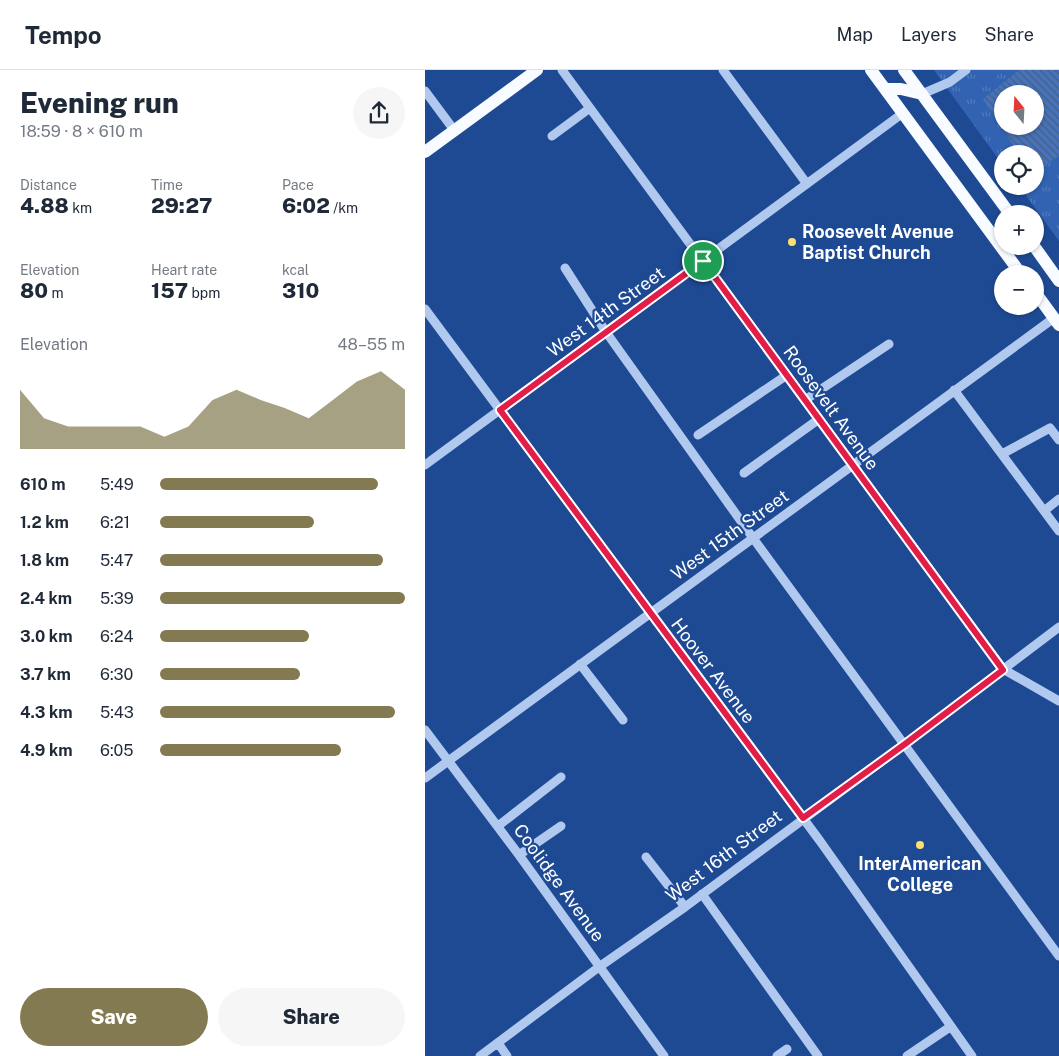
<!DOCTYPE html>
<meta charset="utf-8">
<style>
:root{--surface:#fff;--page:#f6f6f7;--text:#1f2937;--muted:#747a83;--line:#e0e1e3;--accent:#837a51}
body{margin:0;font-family:"Public Sans",sans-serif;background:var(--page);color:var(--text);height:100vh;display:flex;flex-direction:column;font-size:19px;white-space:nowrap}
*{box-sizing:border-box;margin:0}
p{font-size:16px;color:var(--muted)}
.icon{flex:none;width:28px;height:28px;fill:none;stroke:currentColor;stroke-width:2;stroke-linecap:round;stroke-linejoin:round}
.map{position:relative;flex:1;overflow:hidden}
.details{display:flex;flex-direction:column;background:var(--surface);width:425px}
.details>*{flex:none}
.needle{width:32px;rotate:342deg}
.buttons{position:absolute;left:569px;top:15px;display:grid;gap:10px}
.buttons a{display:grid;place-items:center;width:50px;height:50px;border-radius:50%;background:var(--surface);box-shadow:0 1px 4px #0004;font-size:25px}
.pin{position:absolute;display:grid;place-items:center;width:42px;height:42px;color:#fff;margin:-21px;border:2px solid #fff;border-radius:50%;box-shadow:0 1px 5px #0007}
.round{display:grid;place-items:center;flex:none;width:52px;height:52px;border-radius:26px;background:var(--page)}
.overview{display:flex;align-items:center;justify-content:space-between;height:85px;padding:0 20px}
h1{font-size:28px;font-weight:800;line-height:38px}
.metrics{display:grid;grid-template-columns:repeat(3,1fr);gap:8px;height:85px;padding:5px 20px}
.metrics div{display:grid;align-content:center}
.metrics b{font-size:21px;font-weight:800}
.metrics small{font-size:14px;font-weight:400}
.metrics p{font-size:14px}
.chart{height:140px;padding:10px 20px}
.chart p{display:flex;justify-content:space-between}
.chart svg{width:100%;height:90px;margin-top:5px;fill:var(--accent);opacity:.7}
.button{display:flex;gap:10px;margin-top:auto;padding:10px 20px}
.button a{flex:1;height:58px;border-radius:30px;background:var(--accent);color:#fff;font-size:20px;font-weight:800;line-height:58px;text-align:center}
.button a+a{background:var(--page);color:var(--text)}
ul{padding:0 20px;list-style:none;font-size:16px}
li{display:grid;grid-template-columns:80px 60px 1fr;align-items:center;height:38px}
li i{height:12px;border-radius:6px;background:var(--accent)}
header{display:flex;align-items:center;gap:30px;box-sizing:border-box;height:70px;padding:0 25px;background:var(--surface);border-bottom:1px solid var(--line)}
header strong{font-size:24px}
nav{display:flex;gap:28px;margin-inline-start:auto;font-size:18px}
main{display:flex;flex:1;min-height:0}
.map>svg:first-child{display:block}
</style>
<header>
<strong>Tempo</strong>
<nav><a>Map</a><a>Layers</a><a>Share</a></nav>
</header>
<main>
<section class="details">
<div class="overview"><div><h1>Evening run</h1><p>18:59 · 8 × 610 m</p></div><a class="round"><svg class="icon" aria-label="share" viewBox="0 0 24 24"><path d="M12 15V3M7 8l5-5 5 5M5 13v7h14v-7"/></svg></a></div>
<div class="metrics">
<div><p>Distance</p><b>4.88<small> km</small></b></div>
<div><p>Time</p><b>29:27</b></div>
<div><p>Pace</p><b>6:02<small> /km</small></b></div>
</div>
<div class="metrics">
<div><p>Elevation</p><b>80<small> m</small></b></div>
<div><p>Heart rate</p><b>157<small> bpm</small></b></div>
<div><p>kcal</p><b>310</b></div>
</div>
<div class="chart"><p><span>Elevation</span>48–55 m</p>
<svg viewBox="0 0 160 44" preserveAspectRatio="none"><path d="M0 44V15L10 29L20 33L30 33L40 33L50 33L60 38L70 33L80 20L90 15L100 20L110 24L120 29L130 20L140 11L150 6L160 15V44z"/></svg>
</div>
<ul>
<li><b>610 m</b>5:49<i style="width:89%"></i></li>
<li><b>1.2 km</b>6:21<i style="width:63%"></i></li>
<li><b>1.8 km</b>5:47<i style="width:91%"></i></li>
<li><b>2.4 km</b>5:39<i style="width:100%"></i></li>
<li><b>3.0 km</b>6:24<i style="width:61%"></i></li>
<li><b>3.7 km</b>6:30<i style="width:57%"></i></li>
<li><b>4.3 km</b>5:43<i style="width:96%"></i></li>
<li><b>4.9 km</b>6:05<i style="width:74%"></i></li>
</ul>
<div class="button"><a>Save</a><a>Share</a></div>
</section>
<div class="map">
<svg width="634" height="986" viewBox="0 0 634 986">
<defs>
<pattern id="park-tufts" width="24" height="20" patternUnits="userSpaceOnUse" patternTransform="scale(1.25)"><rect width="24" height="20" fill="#3263b2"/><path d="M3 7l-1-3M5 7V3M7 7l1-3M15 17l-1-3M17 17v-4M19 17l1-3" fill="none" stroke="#517abe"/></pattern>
<pattern id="building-back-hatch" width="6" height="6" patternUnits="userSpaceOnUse" patternTransform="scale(1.25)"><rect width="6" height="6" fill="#4673bb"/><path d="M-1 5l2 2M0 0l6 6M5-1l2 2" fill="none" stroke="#495e7e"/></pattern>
</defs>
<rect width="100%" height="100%" fill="#1e4a94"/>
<path fill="url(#park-tufts)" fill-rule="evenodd" d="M509 0H634V171L594 116H610V84H578L577 94ZM578 24H610V56H578Z"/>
<path fill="url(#building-back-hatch)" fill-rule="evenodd" d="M594 0H634V86L610 101V84H594L558 29ZM578 24H610V56H578Z"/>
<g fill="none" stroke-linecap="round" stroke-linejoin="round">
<path stroke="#b1c9ef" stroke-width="9" d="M137 0 578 599 634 631
M298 0 382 114
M0 21 29 60
M497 24 525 12 541 0
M127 66 165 38
M140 198 181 262 328 468 634 886
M0 239 395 771 547 986
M529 320 634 461
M380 330 464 274
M273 365 362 305
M577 384 625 358 634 370
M0 395 478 43
M319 403 394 349
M619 441 634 429
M155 594 198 650
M0 660 94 785 239 986
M0 708 629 248
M73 756 136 707
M94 785 136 756
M221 787 260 837
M277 824 393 986
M73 973 82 986
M55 986 174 897 260 837 480 674 634 557
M352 986 362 979
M482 986 525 957"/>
<path stroke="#f8fbff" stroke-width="12" d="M446 0 596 204
M479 0 585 144
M460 19H476L497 24
M0 82 112 0
M609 176 634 211
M610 222 634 255"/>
</g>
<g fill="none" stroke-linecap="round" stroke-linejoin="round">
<g stroke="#fff" stroke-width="10">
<path id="route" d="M278 191 578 600 480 674 378 748 75 340Z"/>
</g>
<use href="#route" stroke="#e11d48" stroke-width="6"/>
</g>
<g fill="#fdde70" stroke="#1e4a94" stroke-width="2">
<circle cx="367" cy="172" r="5"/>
<circle cx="495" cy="775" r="5"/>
</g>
<g text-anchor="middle" stroke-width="4.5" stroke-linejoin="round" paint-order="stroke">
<g font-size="18" font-weight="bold" fill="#fff" stroke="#1e4a94" text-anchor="start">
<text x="377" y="168">Roosevelt Avenue<tspan x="377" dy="21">Baptist Church</tspan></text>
<text x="495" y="800" text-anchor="middle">InterAmerican<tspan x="495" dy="21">College</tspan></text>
</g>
<g font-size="18" fill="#fff" stroke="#1e4a94">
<text transform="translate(181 242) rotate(-36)" y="6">West 14th Street</text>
<text transform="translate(406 338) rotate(54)" y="6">Roosevelt Avenue</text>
<text transform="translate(305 465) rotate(-36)" y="6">West 15th Street</text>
<text transform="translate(288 601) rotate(53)" y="6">Hoover Avenue</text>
<text transform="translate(299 786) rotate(-37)" y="6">West 16th Street</text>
<text transform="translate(134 813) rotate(54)" y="6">Coolidge Avenue</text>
</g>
</g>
</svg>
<div class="buttons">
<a><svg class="needle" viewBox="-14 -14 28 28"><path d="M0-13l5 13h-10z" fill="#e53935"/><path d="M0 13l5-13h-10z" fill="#747a83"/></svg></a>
<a><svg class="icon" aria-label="locate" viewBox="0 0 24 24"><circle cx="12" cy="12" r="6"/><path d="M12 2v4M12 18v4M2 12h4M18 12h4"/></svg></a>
<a>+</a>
<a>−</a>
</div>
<div class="pin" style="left:278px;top:191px;background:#1e9e55"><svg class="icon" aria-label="arrive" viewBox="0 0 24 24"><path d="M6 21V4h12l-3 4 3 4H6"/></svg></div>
</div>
</main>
